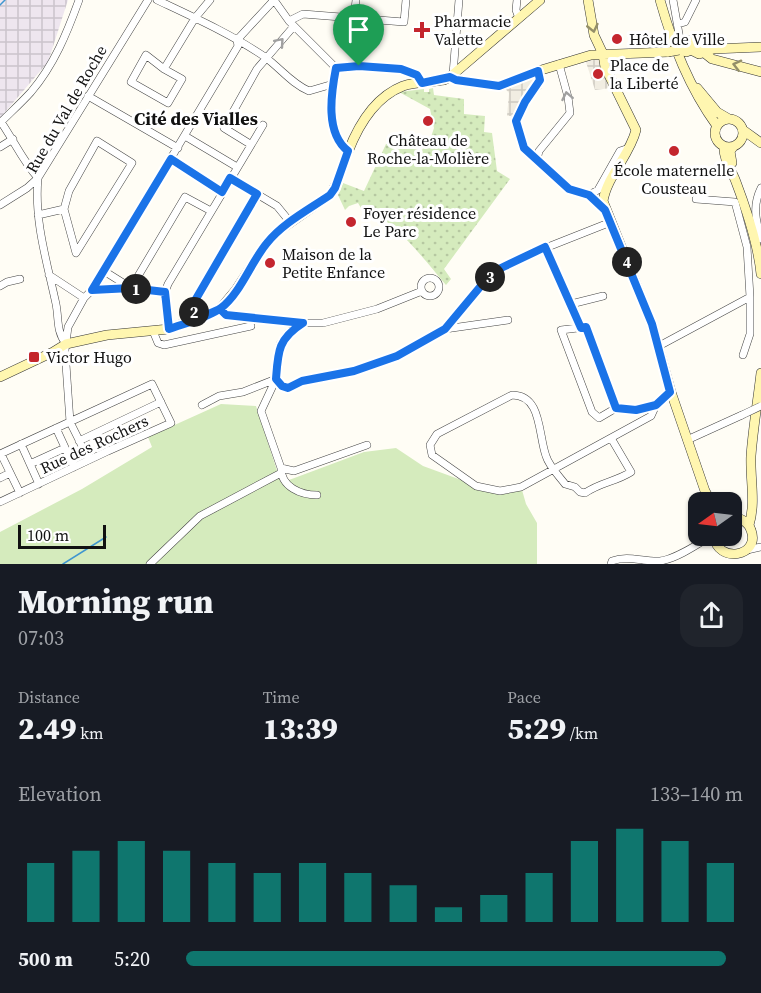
<!DOCTYPE html>
<meta charset="utf-8">
<style>
:root{--surface:#171b24;--page:#20242c;--text:#f1f3f6;--muted:#9ea1a6;--accent:#0f766e}
body{margin:0;font-family:"Source Serif 4",serif;background:var(--page);color:var(--text);height:100vh;display:flex;flex-direction:column;font-size:22px;white-space:nowrap}
*{box-sizing:border-box;margin:0}
p{font-size:20px;color:var(--muted)}
.icon{flex:none;width:33px;height:33px;fill:none;stroke:currentColor;stroke-width:2;stroke-linecap:round;stroke-linejoin:round}
.map{position:relative;height:564px;overflow:hidden}
.details{display:flex;flex-direction:column;background:var(--surface);flex:1}
.details>*{flex:none}
.needle{width:39px;rotate:256deg}
.buttons{position:absolute;left:688px;top:492px;display:grid;gap:12px}
.buttons a{display:grid;place-items:center;width:54px;height:54px;border-radius:12px;background:var(--surface);box-shadow:0 2px 4px #0004;font-size:30px}
.scale{position:absolute;left:18px;bottom:15px;width:88px;box-sizing:border-box;padding-left:6px;border:3px solid #111;border-top:0;font-size:16px;line-height:21px;white-space:nowrap;color:#111;-webkit-text-stroke:4px #fff;paint-order:stroke}
.pin{position:absolute;display:grid;place-items:center;width:51px;height:51px;color:#fff;margin:-62px -26px;border-radius:50% 50% 50% 0;rotate:-45deg;box-shadow:0 0 6px #0007}
.pin .icon{rotate:45deg}
.km{position:absolute;width:30px;height:30px;margin:-15px;border-radius:50%;background:#222;color:#fff;font-size:16px;line-height:30px;text-align:center}
.round{display:grid;place-items:center;flex:none;width:63px;height:63px;border-radius:18px;background:var(--page)}
.headline{display:flex;align-items:center;justify-content:space-between;height:102px;padding:0 18px}
h1{font-size:33px;font-weight:800;line-height:45px}
.stats{display:grid;grid-template-columns:repeat(3,1fr);gap:9px;height:102px;padding:6px 18px}
.stats div{display:grid;align-content:center}
.stats b{font-size:30px;font-weight:800}
.stats small{font-size:16px;font-weight:400}
.stats p{font-size:16px}
.chart{height:168px;padding:12px 18px}
.chart p{display:flex;justify-content:space-between}
.chart svg{width:100%;height:108px;margin-top:6px;stroke:var(--accent);stroke-width:6}
ul{padding:0 18px;list-style:none;font-size:20px}
li{display:grid;grid-template-columns:96px 72px 1fr;align-items:center;height:45px}
li i{height:15px;border-radius:8px;background:var(--accent)}
.map>svg:first-child{display:block}
</style>
<div class="map">
<svg width="761" height="564" viewBox="0 0 761 564">
<defs>
<pattern id="industrial-grid" width="8" height="8" patternUnits="userSpaceOnUse" patternTransform="scale(1.5)"><rect width="8" height="8" fill="#eee6ef"/><path d="M0 4h8M4 0v8" fill="none" stroke="#cbc4cc"/></pattern>
<pattern id="park-dots" width="8" height="8" patternUnits="userSpaceOnUse" patternTransform="scale(1.5)"><rect width="8" height="8" fill="#d5ebbd"/><path d="M2 2h.1M6 6h.1" fill="none" stroke="#b6c8a1" stroke-width="1.8" stroke-linecap="round"/></pattern>
<pattern id="plaza-grid" width="8" height="8" patternUnits="userSpaceOnUse" patternTransform="scale(1.5)"><rect width="8" height="8" fill="#f1ede2"/><path d="M0 4h8M4 0v8" fill="none" stroke="#cecac1"/></pattern>
</defs>
<rect width="100%" height="100%" fill="#fffdf5"/>
<path fill="url(#industrial-grid)" d="M0 0H68L48 62 0 118Z"/>
<path fill="#d5ebbd" d="M221 404 256 406 281 483 364 452 396 448 423 466 494 492 522 490 526 504 537 523V564H0V532L82 489 152 447 148 437Z"/>
<path fill="url(#park-dots)" d="M433 88 434 95 464 99V114L485 116 484 132 492 133 497 171 510 179 444 269 451 279 446 285C422 257 398 224 364 207L361 208 358 203 349 206 345 210 338 195 343 183 364 191 386 144 396 142 403 148 422 150 427 141 430 143 433 139 431 137 434 128 430 109 399 92 424 89V92H429V89Z"/>
<path fill="url(#plaza-grid)" d="M598 57 611 88 595 90 585 59Z
M538 71 540 80 516 121 511 120V116H507L509 93 502 85Z"/>
<g fill="none" stroke-linecap="round" stroke-linejoin="round">
<path stroke="#3f96cf" stroke-width="1.5" d="M0 5 5 0
M63 564 106 537"/>
<g stroke="#444" stroke-width="8">
<path id="street" d="M157 0C193 17 231 34 265 57 280 68 292 84 309 91L333 84
M274 0 289 21 336 68
M517 0 516 10 519 18
M673 0 681 45
M354 18 356 0
M289 21 303 14 404 22 406 0
M678 24 685 22 696 0
M146 55 164 69 182 79 168 103 131 82Z
M336 68C364 66 390 66 418 75L422 83
M336 68C331 94 325 133 348 151
M164 69 195 18 210 0
M538 71 540 80 538 86 525 102 516 121 524 148 569 189 589 195 605 210
M453 74 459 0
M88 96 178 148
M185 136 237 167
M250 144 224 128 257 69 294 26
M0 147 13 139
M172 159 222 192
M537 160 539 151 570 113 568 97 559 64
M38 178C23 161 14 141 1 122 11 112 22 102 31 92 54 65 67 33 79 0
M230 178 277 206 290 222
M761 188C752 206 756 220 761 239
M589 195 598 190 620 151 629 148
M0 205 27 188 38 178
M38 215 64 209 69 191 97 141 132 163 76 253 64 209
M545 247 581 328
M104 271 131 288 185 197 211 211
M49 275 84 298
M421 287a9 9 0 1 1 18 0a9 9 0 1 1-18 0Z
M0 286 7 282 20 279
M92 290 131 288 165 292
M571 304 603 296
M220 309 226 314 234 316 303 323H323L377 309 422 291
M195 320 193 304 257 194
M303 323 288 333 280 344 276 379 261 411 281 468C281 487 301 495 317 495
M586 327 616 408 599 418 592 412 561 330Z
M169 329 165 292 168 284 263 125
M445 329 508 320
M153 331 158 343 164 345 251 326
M66 344C56 331 59 319 56 304 47 262 34 221 38 178L148 0
M659 346 750 297 747 247 735 202 696 199
M743 355 750 334V297
M276 379 282 386 288 388 302 381 354 371 397 356 445 329 473 294 501 268 520 258 611 222
M202 405 219 396 243 392 276 379
M616 408 636 410 656 405 671 392
M56 428 74 467
M611 438 631 472C615 482 601 482 585 493L580 492 575 487 565 484C559 476 549 466 546 456 538 434 542 395 512 395L437 434 430 445 432 455 476 486 500 491 521 487 651 416 656 405
M687 440 742 415
M79 441 161 402
M21 444 39 484
M0 454 152 384 171 423 108 451 0 502
M1 454 20 493
M89 460 70 422 65 350 68 327 84 298 92 290 238 46 237 40 274 0
M30 464 65 448
M281 468 294 471 367 445
M0 478 10 473
M747 550 761 547
M150 564 200 516 281 473
M611 564 612 561C628 555 643 562 660 561 676 559 698 544 711 536"/>
</g>
<g stroke="#333" stroke-width="10">
<path id="secondary" d="M588 0 594 35 603 54 605 67 636 130C630 155 607 176 603 201L652 324 671 392 705 491 711 502
M660 0C673 46 689 87 717 126
M682 49V42L688 40 712 59 761 72
M682 49 686 52 691 50 699 54 713 49 761 47
M450 77 456 80 499 86 538 71 591 55 668 52
M697 88 717 112 729 119
M715 133a14 14 0 1 1 28 0a14 14 0 1 1-28 0Z
M743 130 761 143
M724 146C723 159 732 171 736 182 747 211 758 243 761 274
M732 163 730 151 734 146
M0 377 53 352 66 344 107 335 169 329 220 309 236 290 265 245 277 232 330 195C339 182 342 167 348 152 358 126 375 97 403 86 415 82 431 82 444 80L450 77 540 0
M749 525C756 502 750 480 751 456 753 428 758 400 761 373
M714 536C717 564 761 557 751 530 748 521 740 518 732 517"/>
</g>
<use href="#street" stroke="#fff" stroke-width="7"/>
<use href="#secondary" stroke="#fff6b0" stroke-width="9"/>
<g stroke="#444" stroke-width="8" stroke-linecap="butt">
<path id="street-bridge" d="M742 415 761 406"/>
</g>
<g stroke="#333" stroke-width="10" stroke-linecap="butt">
<path id="secondary-bridge" d="M668 52 679 50"/>
</g>
<use href="#street-bridge" stroke="#fff" stroke-width="7"/>
<use href="#secondary-bridge" stroke="#fff6b0" stroke-width="9"/>
</g>
<defs><path id="oneway-chevron" d="M-2-3.5L2.5 0L-2 3.5" fill="none" stroke-width="1.6" stroke-linecap="round" stroke-linejoin="round" transform="scale(1.5)"/></defs>
<g stroke="#948f68">
<use href="#oneway-chevron" transform="translate(593 28) rotate(77)"/>
<use href="#oneway-chevron" transform="translate(737 65) rotate(-166)"/>
</g>
<g stroke="#a0a0a0">
<use href="#oneway-chevron" transform="translate(280 42) rotate(-49)"/>
<use href="#oneway-chevron" transform="translate(567 96) rotate(-101)"/>
</g>
<g fill="none" stroke-linecap="round" stroke-linejoin="round">
<g stroke="#fff" stroke-width="12">
<path id="route" d="M359 66 336 68C331 94 325 133 348 151L335 188 330 195C308 210 283 223 267 243 251 262 240 294 221 308 207 318 186 323 169 329L165 292 131 288 92 290 171 159 222 192 230 178 257 194 193 304 195 320 220 309 226 315 303 323C278 339 278 351 276 379L282 386 288 388 302 381 354 371 397 356 445 329 480 287 501 268 545 247 581 328 586 327 616 408 636 410 656 405 670 392 652 324 605 210 589 195 569 189 524 148 516 121 525 102 540 80 538 71 499 86 456 80 450 77 422 83 417 75 401 69 359 66"/>
</g>
<use href="#route" stroke="#1a73e8" stroke-width="8"/>
</g>
<g fill="#c4262e" stroke="#fff" stroke-width="2">
<path d="M419 21h6v6h6v6h-6v6h-6v-6h-6v-6h6z"/>
<circle cx="617" cy="39" r="6"/>
<circle cx="598" cy="74" r="6"/>
<circle cx="428" cy="121" r="6"/>
<circle cx="674" cy="151" r="6"/>
<circle cx="351" cy="222" r="6"/>
<circle cx="270" cy="263" r="6"/>
<rect x="28" y="351" width="12" height="12" rx="3"/>
</g>
<g text-anchor="middle" stroke-width="6" stroke-linejoin="round" paint-order="stroke">
<g font-size="16" fill="#111" stroke="#fff" text-anchor="start">
<text x="434" y="27">Pharmacie<tspan x="434" dy="18">Valette</tspan></text>
<text x="629" y="45">Hôtel de Ville</text>
<text x="610" y="71">Place de<tspan x="610" dy="18">la Liberté</tspan></text>
<text x="428" y="146" text-anchor="middle">Château de<tspan x="428" dy="18">Roche-la-Molière</tspan></text>
<text x="674" y="176" text-anchor="middle">École maternelle<tspan x="674" dy="18">Cousteau</tspan></text>
<text x="363" y="219">Foyer résidence<tspan x="363" dy="18">Le Parc</tspan></text>
<text x="282" y="260">Maison de la<tspan x="282" dy="18">Petite Enfance</tspan></text>
<text x="46" y="363">Victor Hugo</text>
</g>
<g font-size="16" fill="#111" stroke="#fff">
<text transform="translate(66 109) rotate(-60)" y="6">Rue du Val de Roche</text>
<text transform="translate(94 444) rotate(-25)" y="6">Rue des Rochers</text>
</g>
<g font-size="18" font-weight="bold" fill="#111" stroke="#fff">
<text x="196" y="125">Cité des Vialles</text>
</g>
</g>
</svg>
<div class="buttons">
<a><svg class="needle" viewBox="-14 -14 28 28"><path d="M0-13l5 13h-10z" fill="#e53935"/><path d="M0 13l5-13h-10z" fill="#9ea1a6"/></svg></a>
</div>
<div class="scale">100 m</div>
<div class="pin" style="left:359px;top:66px;background:#1e9e55"><svg class="icon" aria-label="arrive" viewBox="0 0 24 24"><path d="M6 21V4h12l-3 4 3 4H6"/></svg></div>
<b class="km" style="left:136px;top:289px">1</b>
<b class="km" style="left:194px;top:312px">2</b>
<b class="km" style="left:490px;top:277px">3</b>
<b class="km" style="left:627px;top:262px">4</b>
</div>
<section class="details">
<div class="headline"><div><h1>Morning run</h1><p>07:03</p></div><a class="round"><svg class="icon" aria-label="share" viewBox="0 0 24 24"><path d="M12 15V3M7 8l5-5 5 5M5 13v7h14v-7"/></svg></a></div>
<div class="stats">
<div><p>Distance</p><b>2.49<small> km</small></b></div>
<div><p>Time</p><b>13:39</b></div>
<div><p>Pace</p><b>5:29<small> /km</small></b></div>
</div>
<div class="chart"><p><span>Elevation</span>133–140 m</p>
<svg viewBox="0 0 160 44" preserveAspectRatio="none"><path d="M5 44V20M15 44V15M25 44V11M35 44V15M45 44V20M55 44V24M65 44V20M75 44V24M85 44V29M95 44V38M105 44V33M115 44V24M125 44V11M135 44V6M145 44V11M155 44V20"/></svg>
</div>
<ul>
<li><b>500 m</b>5:20<i style="width:97%"></i></li>
</ul>
</section>
